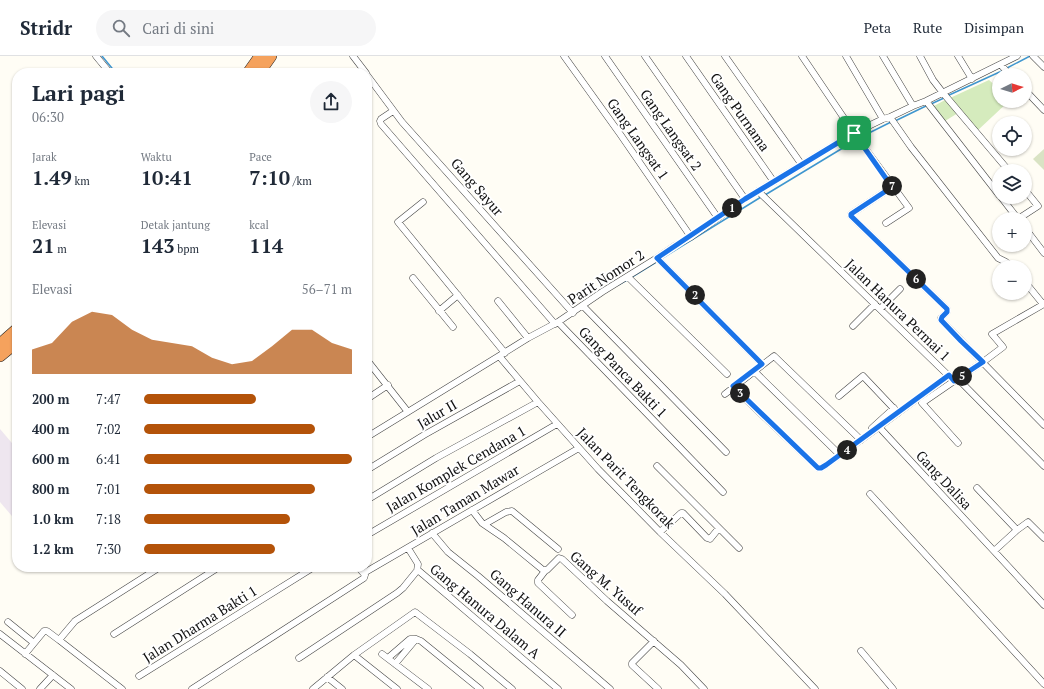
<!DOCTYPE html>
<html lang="id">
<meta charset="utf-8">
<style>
:root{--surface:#fff;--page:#f6f6f7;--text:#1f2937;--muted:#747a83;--line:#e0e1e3;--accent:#b45309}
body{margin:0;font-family:"PT Serif",serif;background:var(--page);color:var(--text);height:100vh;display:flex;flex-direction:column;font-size:15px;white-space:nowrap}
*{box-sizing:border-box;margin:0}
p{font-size:13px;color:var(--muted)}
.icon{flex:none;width:22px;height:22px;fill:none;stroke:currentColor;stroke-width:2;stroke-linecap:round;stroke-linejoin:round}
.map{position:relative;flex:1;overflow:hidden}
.sheet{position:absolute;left:12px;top:12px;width:360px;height:504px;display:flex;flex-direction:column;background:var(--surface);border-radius:16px;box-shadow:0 1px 3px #0004}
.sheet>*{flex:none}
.needle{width:26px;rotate:85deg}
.controls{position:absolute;left:992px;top:12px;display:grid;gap:8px}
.controls a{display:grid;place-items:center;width:40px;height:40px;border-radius:50%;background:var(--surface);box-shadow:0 1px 3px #0004;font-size:20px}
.pin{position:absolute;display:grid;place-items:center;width:34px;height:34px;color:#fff;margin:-17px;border-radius:8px;box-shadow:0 2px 6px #0006}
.km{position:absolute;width:20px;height:20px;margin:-10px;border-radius:50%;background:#222;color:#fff;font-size:11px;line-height:20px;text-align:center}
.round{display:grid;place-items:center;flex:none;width:42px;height:42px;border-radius:21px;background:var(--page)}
.summary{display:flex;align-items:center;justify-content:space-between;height:68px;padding:0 20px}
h1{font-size:22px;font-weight:600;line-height:30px}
.metrics{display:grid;grid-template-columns:repeat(3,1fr);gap:6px;height:68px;padding:4px 20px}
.metrics div{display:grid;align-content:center}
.metrics b{font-size:20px;font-weight:600}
.metrics small{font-size:11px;font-weight:400}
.metrics p{font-size:11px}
.chart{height:112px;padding:8px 20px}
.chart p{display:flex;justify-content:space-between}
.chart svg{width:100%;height:72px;margin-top:4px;fill:var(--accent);opacity:.7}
ul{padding:0 20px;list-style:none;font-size:13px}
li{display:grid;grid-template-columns:64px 48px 1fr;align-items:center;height:30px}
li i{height:10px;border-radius:5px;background:var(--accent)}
header{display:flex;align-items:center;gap:24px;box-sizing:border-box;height:56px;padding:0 20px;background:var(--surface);border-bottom:1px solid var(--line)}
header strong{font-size:19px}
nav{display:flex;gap:22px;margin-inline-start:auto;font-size:14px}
.search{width:280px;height:36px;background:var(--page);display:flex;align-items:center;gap:10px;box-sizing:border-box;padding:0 14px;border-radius:22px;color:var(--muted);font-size:15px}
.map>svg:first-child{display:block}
</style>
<header>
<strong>Stridr</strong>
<div class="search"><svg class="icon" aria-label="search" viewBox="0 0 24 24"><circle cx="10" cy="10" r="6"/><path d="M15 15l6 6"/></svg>Cari di sini</div>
<nav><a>Peta</a><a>Rute</a><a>Disimpan</a></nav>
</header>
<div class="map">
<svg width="1044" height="633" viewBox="0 0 1044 633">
<rect width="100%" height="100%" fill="#fffdf5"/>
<path fill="#eee6ef" d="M0 373 17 393V466L0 446Z"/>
<path fill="#d5ebbd" d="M989 24 999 33V45H1009L977 75 950 42Z
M945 44 958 57 945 65 934 50Z"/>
<path fill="#d9e3c4" d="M1044 93V114L1033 103Z"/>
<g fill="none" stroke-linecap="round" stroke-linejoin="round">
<path stroke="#3f96cf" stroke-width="1.5" d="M102 0 116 17
M1007 12 1030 0
M947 40 1004 14
M931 48 944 42
M895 65 928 49
M861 81 891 66
M765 139 856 84
M661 203 761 141
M632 221 658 205
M618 229 627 224"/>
<g stroke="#444" stroke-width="7">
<path id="street" d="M96 0 110 17
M353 0 366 17
M564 0 620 78 691 181
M605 0 718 162
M645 0 745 143
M686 0 774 126
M725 0 802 109
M802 0 854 77 909 152 886 167
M846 0 883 63
M883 0 913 50
M920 0 933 24 943 37 1009 115
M958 0 972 23
M1033 0 1044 11
M1001 9 1010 19
M367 19 402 66 573 257
M1025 34 1044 54
M926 45 999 139
M393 55 381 63 380 65 381 68 555 268
M890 61 911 91 998 202 1006 206 1013 211
M892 131 851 158V160L947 253V256L941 262V264L1044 369
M758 135 954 325 922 347 958 387
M1001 141 1018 163
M423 146 398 166 505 297
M1018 163 1038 150 1025 134
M1025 172 1044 197
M657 202 762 308
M628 221 727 318
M413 222 453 271
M1025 226 1043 248
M498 245 528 282
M583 250 726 396
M880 253 900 233
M439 255 458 239
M558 266 723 436
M853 270 875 248
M499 300 528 282 558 266 602 236 657 202 676 189 691 181 745 143 854 77 883 63 890 61 913 50 926 45 1017 0
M367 304 408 356
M754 315 840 399
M958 323 1044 410
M954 325 983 306 1003 291 992 278 1044 248
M733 331 818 412H821L826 409 879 371 1044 549
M725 338 774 300 861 384
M839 340 863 320 898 357
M367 343 388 329
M879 371 949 319
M872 372 894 352
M367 381 499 300 538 346 598 413 660 476 725 538 815 633
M657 410 739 492
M367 414 424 379 520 325
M977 432 1017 474
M870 438 1044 628
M367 444 436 402 538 346
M472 454 482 467 504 482 543 514H547L559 502 562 503 607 545 681 609 704 633
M485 468 506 456 512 455 558 493
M660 476 681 457H683L707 482 710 483 719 472
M432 477 448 496 478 520 610 633
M367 479 557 368
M408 492 418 508 417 515
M994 495 1017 474 1028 466 1044 482
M545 515 538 524V527L572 559
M364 517 579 392
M8 566 34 587
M0 578 71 633
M114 578 219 511
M59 584 122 633
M654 585 632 607V609L658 633
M861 595 893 633
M25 598 44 575H47L59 584 75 565 160 511
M382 598 428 633
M354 599 397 633
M299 602 397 537 403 532 416 516 419 515 558 633
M388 602 410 583H416L421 585 480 633
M395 608 416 583
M0 615 22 633
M139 620 314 511
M327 621 342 633
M40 633 53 619
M192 633 364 522 365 519 358 511
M313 633 354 599 415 556 470 598 512 633"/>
</g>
<g stroke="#222" stroke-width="12">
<path id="highway" d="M248 17 260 0
M259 17 271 0
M0 288 17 273
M0 300 17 286"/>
</g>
<use href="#street" stroke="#fff" stroke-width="6"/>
<use href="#highway" stroke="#f5a25d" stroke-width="11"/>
</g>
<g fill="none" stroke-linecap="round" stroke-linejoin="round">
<g stroke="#fff" stroke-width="8">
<path id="route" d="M854 77 892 131 851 158V160L947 253V256L942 261 941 264 961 285 983 306 954 325 949 319 826 409 821 412H818L733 330 762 308 657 202 745 143Z"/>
</g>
<use href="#route" stroke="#1a73e8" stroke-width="5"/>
</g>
<g text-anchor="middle" stroke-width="4" stroke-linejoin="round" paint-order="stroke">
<g font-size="14" fill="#111" stroke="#fff">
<text transform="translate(740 56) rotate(55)" y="5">Gang Purnama</text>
<text transform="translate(671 74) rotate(55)" y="5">Gang Langsat 2</text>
<text transform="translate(638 83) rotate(55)" y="5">Gang Langsat 1</text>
<text transform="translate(477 131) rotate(49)" y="5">Gang Sayur</text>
<text transform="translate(606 221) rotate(-33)" y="5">Parit Nomor 2</text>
<text transform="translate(898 254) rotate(44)" y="5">Jalan Hanura Permai 1</text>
<text transform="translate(623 316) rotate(46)" y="5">Gang Panca Bakti 1</text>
<text transform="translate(437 358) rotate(-30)" y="5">Jalur II</text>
<text transform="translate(456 413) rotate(-30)" y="5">Jalan Komplek Cendana 1</text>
<text transform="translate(626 422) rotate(46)" y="5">Jalan Parit Tengkorak</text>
<text transform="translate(944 424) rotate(47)" y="5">Gang Dalisa</text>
<text transform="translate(465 444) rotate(-31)" y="5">Jalan Taman Mawar</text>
<text transform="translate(606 527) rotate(41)" y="5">Gang M. Yusuf</text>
<text transform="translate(528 547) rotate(41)" y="5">Gang Hanura II</text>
<text transform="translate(485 555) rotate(40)" y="5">Gang Hanura Dalam A</text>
<text transform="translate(200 568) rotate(-32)" y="5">Jalan Dharma Bakti 1</text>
</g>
</g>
</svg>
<div class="controls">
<a><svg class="needle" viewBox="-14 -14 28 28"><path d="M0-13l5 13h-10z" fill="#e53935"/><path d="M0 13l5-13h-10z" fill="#747a83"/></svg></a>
<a><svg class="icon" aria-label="locate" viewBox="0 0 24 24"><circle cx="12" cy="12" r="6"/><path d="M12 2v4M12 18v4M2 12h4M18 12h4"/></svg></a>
<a><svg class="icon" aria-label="layers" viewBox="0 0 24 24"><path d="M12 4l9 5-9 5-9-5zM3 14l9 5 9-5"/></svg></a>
<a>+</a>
<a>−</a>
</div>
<div class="pin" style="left:854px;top:77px;background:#1e9e55"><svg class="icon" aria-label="arrive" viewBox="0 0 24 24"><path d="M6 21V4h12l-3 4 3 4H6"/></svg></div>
<b class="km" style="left:732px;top:152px">1</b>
<b class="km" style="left:695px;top:239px">2</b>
<b class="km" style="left:740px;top:337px">3</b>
<b class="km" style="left:847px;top:394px">4</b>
<b class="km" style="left:962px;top:320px">5</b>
<b class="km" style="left:916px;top:223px">6</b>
<b class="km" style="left:892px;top:130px">7</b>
<section class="sheet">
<div class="summary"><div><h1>Lari pagi</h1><p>06:30</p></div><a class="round"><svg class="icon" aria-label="share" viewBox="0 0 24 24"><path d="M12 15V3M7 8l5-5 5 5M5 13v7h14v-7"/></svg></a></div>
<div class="metrics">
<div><p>Jarak</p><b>1.49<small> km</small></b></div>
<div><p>Waktu</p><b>10:41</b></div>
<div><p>Pace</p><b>7:10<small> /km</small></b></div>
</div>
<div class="metrics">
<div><p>Elevasi</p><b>21<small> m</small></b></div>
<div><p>Detak jantung</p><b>143<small> bpm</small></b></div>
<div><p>kcal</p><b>114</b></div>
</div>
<div class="chart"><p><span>Elevasi</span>56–71 m</p>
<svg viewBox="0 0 160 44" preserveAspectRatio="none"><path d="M0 44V29L10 25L20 12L30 6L40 8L50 17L60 23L70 25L80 27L90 34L100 38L110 36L120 27L130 17L140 17L150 25L160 29V44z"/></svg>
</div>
<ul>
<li><b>200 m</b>7:47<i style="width:54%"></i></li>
<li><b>400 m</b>7:02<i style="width:82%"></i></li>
<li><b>600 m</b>6:41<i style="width:100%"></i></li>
<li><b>800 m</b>7:01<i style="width:82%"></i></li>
<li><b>1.0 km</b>7:18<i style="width:70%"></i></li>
<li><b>1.2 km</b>7:30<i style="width:63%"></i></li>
</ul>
</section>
</div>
